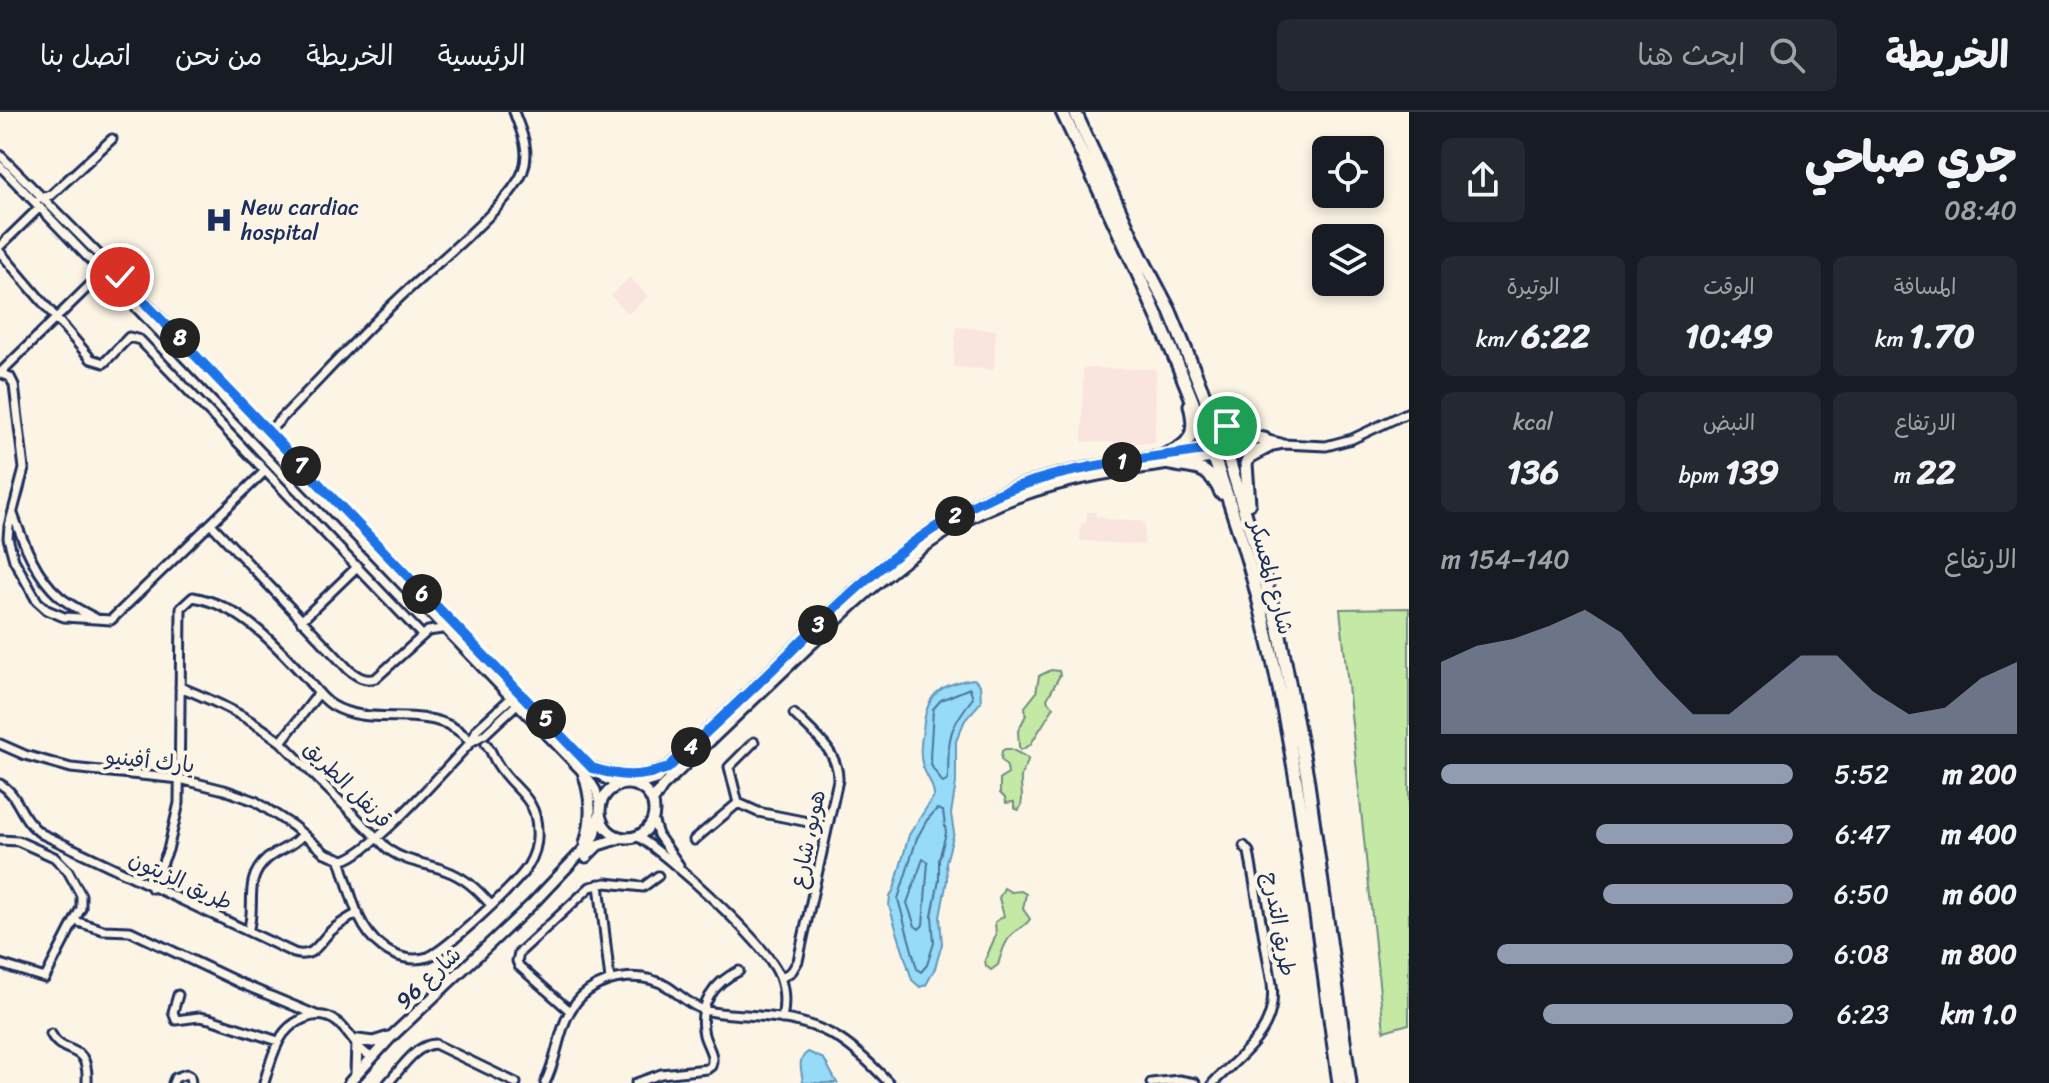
<!DOCTYPE html>
<html lang="ar">
<meta charset="utf-8">
<style>
:root{--surface:#171b24;--page:#242831;--text:#f1f3f6;--muted:#9ea1a6;--line:#363941;--accent:#919bb2}
body{margin:0;font-family:Sriracha,"Playpen Sans Arabic",sans-serif;background:var(--page);color:var(--text);direction:rtl;height:100vh;display:flex;flex-direction:column;font-size:30px;white-space:nowrap}
*{box-sizing:border-box;margin:0}
p{font-size:26px;color:var(--muted)}
.icon{flex:none;width:44px;height:44px;fill:none;stroke:currentColor;stroke-width:2;stroke-linecap:round;stroke-linejoin:round}
.map{position:relative;flex:1;overflow:hidden;direction:ltr}
.details{display:flex;flex-direction:column;background:var(--surface);width:640px}
.details>*{flex:none}
.controls{position:absolute;left:1312px;top:24px;display:grid;gap:16px}
.controls a{display:grid;place-items:center;width:72px;height:72px;border-radius:12px;background:var(--surface);box-shadow:0 4px 12px #0003;font-size:40px}
.pin{position:absolute;display:grid;place-items:center;width:68px;height:68px;color:#fff;margin:-34px;border:4px solid #fff;border-radius:50%;box-shadow:0 2px 8px #0007}
.km{position:absolute;width:40px;height:40px;margin:-20px;border-radius:50%;background:#222;color:#fff;font-size:22px;line-height:40px;text-align:center}
.round{display:grid;place-items:center;flex:none;width:84px;height:84px;border-radius:12px;background:var(--page)}
.head{display:flex;align-items:center;justify-content:space-between;height:136px;padding:0 32px}
h1{font-size:44px;font-weight:800;line-height:60px}
.metrics{display:grid;grid-template-columns:repeat(3,1fr);gap:12px;height:136px;padding:8px 32px}
.metrics div{display:grid;align-content:center;border-radius:12px;background:var(--page);text-align:center}
.metrics b{font-size:34px;font-weight:800}
.metrics small{font-size:22px;font-weight:400}
.metrics p{font-size:22px}
.chart{height:224px;padding:16px 32px}
.chart p{display:flex;justify-content:space-between}
.chart svg{width:100%;height:144px;margin-top:8px;fill:var(--accent);opacity:.7}
ul{padding:0 32px;list-style:none;font-size:26px}
li{display:grid;grid-template-columns:128px 96px 1fr;align-items:center;height:60px}
li i{height:20px;border-radius:10px;background:var(--accent)}
header{display:flex;align-items:center;gap:48px;box-sizing:border-box;height:112px;padding:0 40px;background:var(--surface);border-bottom:2px solid var(--line)}
header strong{font-size:38px}
nav{display:flex;gap:44px;margin-inline-start:auto;font-size:28px}
.search{width:560px;height:72px;background:var(--page);display:flex;align-items:center;gap:20px;box-sizing:border-box;padding:0 28px;border-radius:12px;color:var(--muted);font-size:30px}
main{display:flex;flex:1;min-height:0}
.map>svg:first-child{display:block}
</style>
<header>
<strong>الخريطة</strong>
<div class="search"><svg class="icon" aria-label="search" viewBox="0 0 24 24"><circle cx="10" cy="10" r="6"/><path d="M15 15l6 6"/></svg>ابحث هنا</div>
<nav><a>الرئيسية</a><a>الخريطة</a><a>من نحن</a><a>اتصل بنا</a></nav>
</header>
<main>
<section class="details">
<div class="head"><div><h1>جري صباحي</h1><p>08:40</p></div><a class="round"><svg class="icon" aria-label="share" viewBox="0 0 24 24"><path d="M12 15V3M7 8l5-5 5 5M5 13v7h14v-7"/></svg></a></div>
<div class="metrics">
<div><p>المسافة</p><b>1.70<small> km</small></b></div>
<div><p>الوقت</p><b>10:49</b></div>
<div><p>الوتيرة</p><b>6:22<small> /km</small></b></div>
</div>
<div class="metrics">
<div><p>الارتفاع</p><b>22<small> m</small></b></div>
<div><p>النبض</p><b>139<small> bpm</small></b></div>
<div><p>kcal</p><b>136</b></div>
</div>
<div class="chart"><p><span>الارتفاع</span>140–154 m</p>
<svg viewBox="0 0 160 44" preserveAspectRatio="none"><path d="M0 44V22L10 17L20 15L30 11L40 6L50 13L60 27L70 38L80 38L90 29L100 20L110 20L120 31L130 38L140 36L150 27L160 22V44z"/></svg>
</div>
<ul>
<li><b>200 m</b>5:52<i style="width:100%"></i></li>
<li><b>400 m</b>6:47<i style="width:56%"></i></li>
<li><b>600 m</b>6:50<i style="width:54%"></i></li>
<li><b>800 m</b>6:08<i style="width:84%"></i></li>
<li><b>1.0 km</b>6:23<i style="width:71%"></i></li>
</ul>
</section>
<div class="map">
<svg width="1409" height="971" viewBox="0 0 1409 971">
<rect width="100%" height="100%" fill="#fcf5e5"/>
<filter id="ink" filterUnits="userSpaceOnUse"><feTurbulence type="fractalNoise" baseFrequency=".0125" numOctaves="2"/><feDisplacementMap in="SourceGraphic" scale="16" xChannelSelector="R" yChannelSelector="G"/><feConvolveMatrix kernelMatrix="1 2 1 2 8 2 1 2 1" color-interpolation-filters="sRGB"/></filter>
<g filter="url(#ink)">
<path fill="#fae4de" d="M630 165 648 184 628 202 611 184Z
M956 215 996 218 994 258 953 255Z
M1083 256 1156 257 1155 331 1082 330Z
M1087 400H1096V405L1103 403 1104 407 1142 409 1145 412 1144 433 1080 429 1081 411H1086Z"/>
<path fill="#c4e9a4" stroke="#708c81" stroke-width="2" d="M1409 496V912L1384 919 1340 497Z
M1051 558 1059 559 1060 563 1047 587 1048 590 1054 595 1030 633 1021 638 1019 635 1018 619 1026 603 1025 595 1036 581 1039 564Z
M1011 637 1028 646C1028 655 1022 657 1021 665 1020 676 1025 688 1019 698L1014 696V690L1006 691 1005 686 1000 681V667L1008 662 1007 655 1001 647 1002 639 1005 637Z
M1004 776 1011 780 1021 779 1026 782 1023 797 1030 807C1025 816 1014 817 1009 826 1003 834 1001 843 998 853L991 858 986 854 985 848 996 823 995 810 1004 804 999 786Z"/>
<path fill="#96dbf8" stroke="#6596ba" stroke-width="2" d="M974 567 980 573 981 590 965 608 956 629V671L951 702 954 721 946 750 947 768 940 805 942 832 935 856 926 873 920 875 912 868 889 794 890 784 894 777 909 723 934 684C934 672 927 666 923 655 919 643 921 630 923 618 926 583 938 572 974 567Z
M808 940 824 947 837 971H803C802 959 796 948 808 940Z"/>
<g fill="none" stroke-linecap="round" stroke-linejoin="round">
<path stroke="#4c749c" stroke-width="2" d="M970 576 973 586C946 620 949 626 948 668L943 671 932 655 930 646 933 597 941 588Z
M937 697 943 699 946 721 939 748V768L932 804 934 831 927 853 921 860 917 857 898 787 917 726 927 708Z
M923 747 928 750 923 813 919 817 915 814 907 791Z"/>
<g stroke="#1b2f5e" stroke-width="13">
<path id="minor" d="M0 43 138 182 338 395 592 656 605 667 619 673
M0 54 590 668 596 678 599 691
M40 86 51 83 112 27
M0 134 40 95
M0 140 91 247 104 251 129 225 140 228 422 523
M93 170 0 261 10 265 14 273 24 357 9 414 8 426 14 448 37 489 47 498 64 505 111 508 265 359
M268 320C311 277 352 231 396 189 425 160 511 93 523 59 531 38 521 19 514 0
M1225 335 1264 327 1281 331
M1227 343 1283 332 1326 334 1352 327 1409 300
M13 402C23 430 36 464 59 484 70 494 84 500 97 507
M211 412 349 558C357 564 365 570 376 566L428 519 442 517
M301 509 358 454
M180 575C217 590 249 605 281 630L389 738C406 750 425 751 444 758 464 765 476 776 490 792
M281 630 319 581
M471 630 477 617 512 585
M754 630 729 655 738 691 758 700 828 714
M0 632 25 643 71 656 180 667 224 678 255 689 293 714 325 741 344 748C374 739 446 656 471 630L485 622 517 592
M0 672C20 683 19 707 42 722L294 841C314 847 318 831 331 819 339 812 349 806 358 801
M653 707 658 723 679 753
M637 724C669 744 765 830 779 863 785 877 785 892 782 907
M0 728 18 729 54 745 68 759 81 783V796L45 866 0 852
M694 728 738 691
M340 748C350 777 356 816 382 835 395 845 412 850 428 845 446 838 517 772 528 754 534 744 538 731 537 719 537 684 513 678 498 653 493 646 492 639 486 632
M599 772 610 868
M152 776 168 738 179 691 181 496 193 485C240 493 275 532 306 566 314 575 321 586 332 593 374 619 433 586 471 630
M75 809 103 818 130 819 242 872 316 903
M248 819C257 794 242 769 267 747 279 737 293 735 303 722
M781 866 792 859 798 849 838 668C839 640 813 621 794 602
M178 883 173 900 176 908 199 905 210 907 278 929
M570 899 519 854 517 849 519 841 590 775 606 771 643 775 658 764
M51 922C64 947 89 927 87 971
M173 971 175 966 186 962 190 964 191 971
M264 971C268 957 272 942 279 929 289 909 317 895 337 910 350 920 356 938 372 945
M388 971C401 957 415 933 435 932L516 971
M545 971C561 941 557 901 588 879 610 863 645 860 668 875 680 883 691 894 704 898 722 903 741 902 759 904 821 908 848 927 889 971
M636 971 661 962 707 957 711 954C715 943 707 934 704 923 697 894 714 870 739 859
M1151 971 1179 968 1195 971
M1213 971C1242 941 1278 920 1272 872L1249 740 1244 734"/>
</g>
<g stroke="#1b2f5e" stroke-width="15">
<path id="tertiary" d="M592 656C619 665 638 667 665 657
M583 660C591 684 593 706 585 731
M600 699a27 27 0 1 1 54 0a27 27 0 1 1-54 0Z
M636 673 656 667C695 631 734 595 772 558 844 487 916 413 1013 376 1079 352 1148 347 1217 336
M653 689 662 675C707 631 753 588 798 545 864 482 929 417 1017 385 1082 361 1151 355 1219 345
M586 745 598 733 620 726
M358 928 373 930 389 925
M356 961 357 932
M349 971 392 924 532 792 588 733 595 723 599 705"/>
</g>
<g stroke="#1b2f5e" stroke-width="17">
<path id="primary" d="M1062 0C1134 151 1202 291 1249 453 1297 621 1314 798 1339 971
M1075 0 1141 144 1170 199 1225 335 1254 430 1279 518 1307 664 1350 971
M1214 300C1230 318 1240 325 1264 327L1266 336 1249 345 1246 352 1249 392
M1165 343C1192 333 1197 321 1190 293
M1166 351C1193 358 1207 350 1221 381"/>
</g>
<use href="#minor" stroke="#fcf5e5" stroke-width="7"/>
<use href="#tertiary" stroke="#fcf5e5" stroke-width="9"/>
<use href="#primary" stroke="#fcf5e5" stroke-width="11"/>
</g>
</g>
<g fill="none" stroke-linecap="round" stroke-linejoin="round" filter="url(#ink)">
<g stroke="#fff" stroke-width="16">
<path id="route" d="M120 165 592 656C620 665 640 666 668 656 703 623 739 590 774 556 846 485 918 410 1016 375 1083 351 1155 346 1225 335L1209 293 1227 314"/>
</g>
<use href="#route" stroke="#1a73e8" stroke-width="10"/>
</g>
<defs>
<g id="hospital-bare" transform="scale(2.16)"><path d="M-5-5h3v3.5h4V-5h3V5h-3V1.5h-4V5h-3Z" fill="#1b2f5e" stroke="#fcf5e5" stroke-width="2.5" paint-order="stroke"/></g>
</defs>
<g fill-rule="evenodd">
<use href="#hospital-bare" x="219" y="108"/>
</g>
<g text-anchor="middle" stroke-width="8" stroke-linejoin="round" paint-order="stroke">
<g font-size="22" fill="#1b2f5e" stroke="#fcf5e5" text-anchor="start">
<text x="241" y="103">New cardiac<tspan x="241" dy="25">hospital</tspan></text>
</g>
<g font-size="22" fill="#1b2f5e" stroke="#fcf5e5">
<text transform="translate(1272 465) rotate(75)" y="8">شارع المعسكر</text>
<text transform="translate(150 648) rotate(6)" y="8">بارك أفينيو</text>
<text transform="translate(348 672) rotate(45)" y="8">قرنفل الطريق</text>
<text transform="translate(807 727) rotate(-78)" y="8">هوبو، شارع</text>
<text transform="translate(181 768) rotate(25)" y="8">طريق الزيتون</text>
<text transform="translate(1280 812) rotate(80)" y="8">طريق التدرج</text>
<text transform="translate(428 865) rotate(-43)" y="8">شارع 96</text>
</g>
</g>
</svg>
<div class="controls">
<a><svg class="icon" aria-label="locate" viewBox="0 0 24 24"><circle cx="12" cy="12" r="6"/><path d="M12 2v4M12 18v4M2 12h4M18 12h4"/></svg></a>
<a><svg class="icon" aria-label="layers" viewBox="0 0 24 24"><path d="M12 4l9 5-9 5-9-5zM3 14l9 5 9-5"/></svg></a>
</div>
<div class="pin" style="left:1227px;top:314px;background:#1e9e55"><svg class="icon" aria-label="arrive" viewBox="0 0 24 24"><path d="M6 21V4h12l-3 4 3 4H6"/></svg></div>
<div class="pin" style="left:120px;top:165px;background:#d93025"><svg class="icon" aria-label="check" viewBox="0 0 24 24"><path d="M5 12l5 5 9-10"/></svg></div>
<b class="km" style="left:1122px;top:350px">1</b>
<b class="km" style="left:955px;top:404px">2</b>
<b class="km" style="left:818px;top:513px">3</b>
<b class="km" style="left:691px;top:635px">4</b>
<b class="km" style="left:546px;top:607px">5</b>
<b class="km" style="left:422px;top:482px">6</b>
<b class="km" style="left:301px;top:354px">7</b>
<b class="km" style="left:180px;top:226px">8</b>
</div>
</main>
